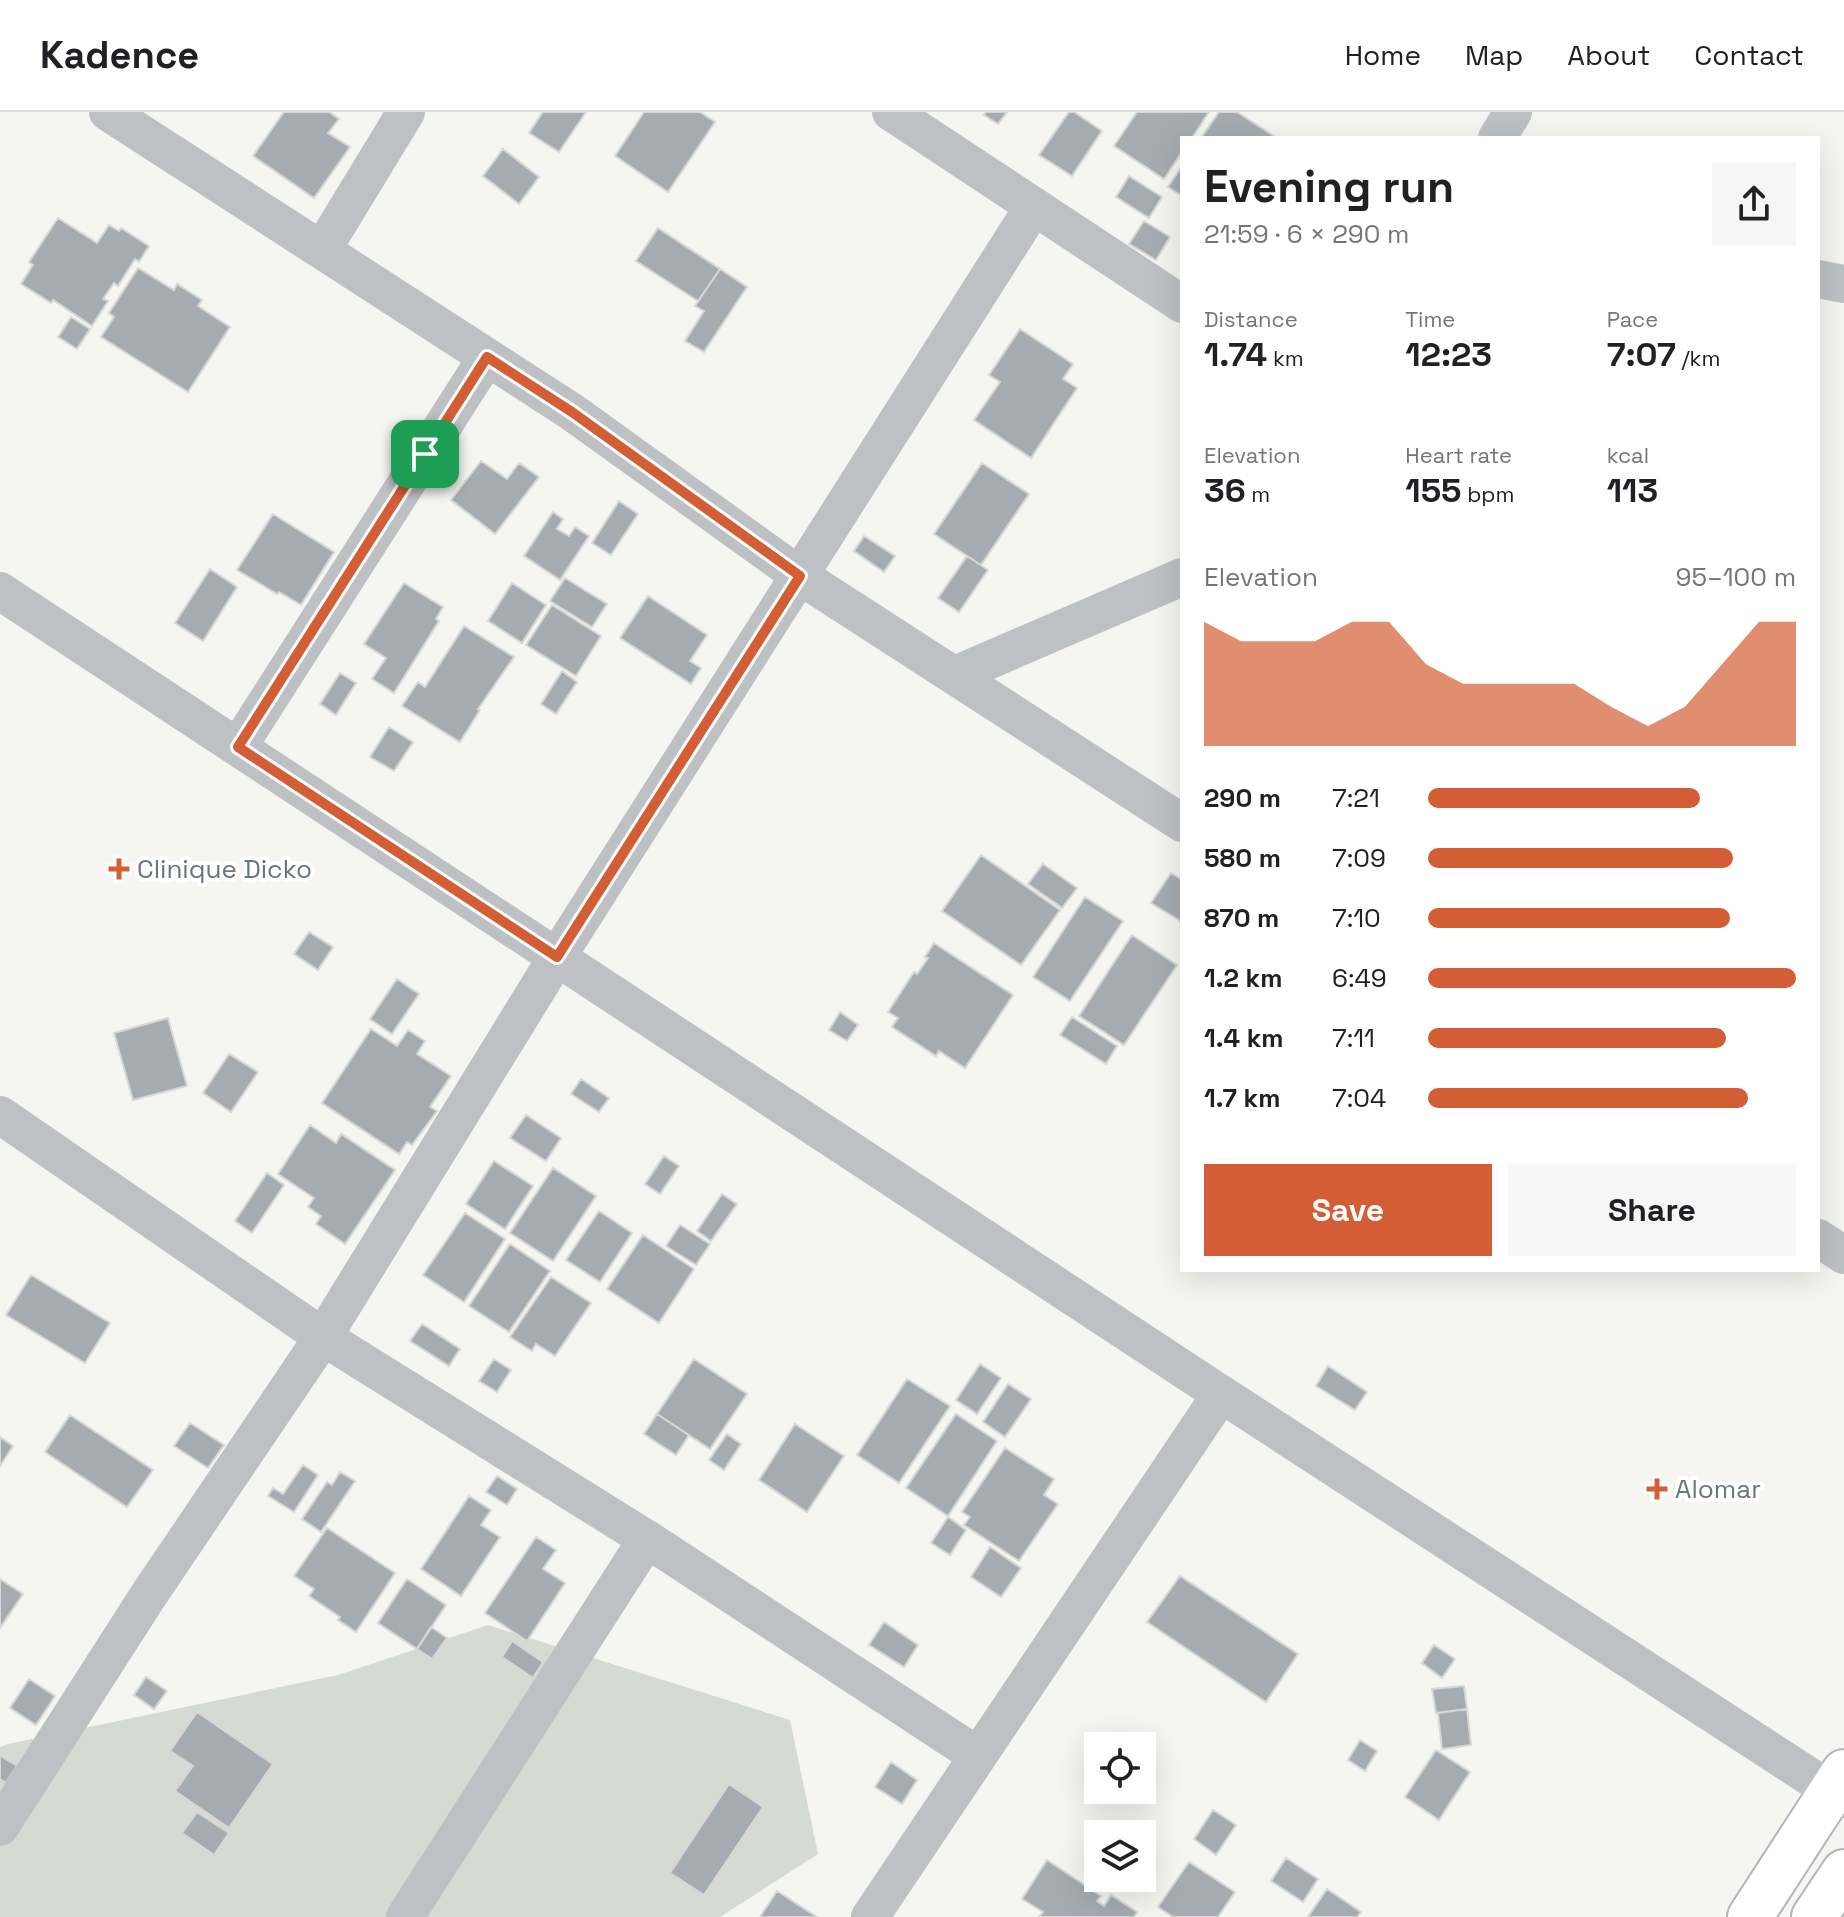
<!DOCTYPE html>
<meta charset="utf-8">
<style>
:root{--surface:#fff;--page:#f6f6f6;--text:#202124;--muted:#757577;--line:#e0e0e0;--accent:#d35d35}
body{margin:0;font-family:"Space Grotesk",sans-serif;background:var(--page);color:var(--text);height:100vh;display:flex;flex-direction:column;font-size:30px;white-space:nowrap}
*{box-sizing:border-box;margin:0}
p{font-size:26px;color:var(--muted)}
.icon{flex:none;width:44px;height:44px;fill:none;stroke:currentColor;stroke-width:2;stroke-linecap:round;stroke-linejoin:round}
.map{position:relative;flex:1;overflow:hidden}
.sheet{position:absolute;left:1180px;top:24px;width:640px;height:1136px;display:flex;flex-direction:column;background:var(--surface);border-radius:0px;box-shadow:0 8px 32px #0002}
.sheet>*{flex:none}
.tools{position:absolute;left:1084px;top:1620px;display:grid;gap:16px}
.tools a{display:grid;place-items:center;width:72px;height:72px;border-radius:0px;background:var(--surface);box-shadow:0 8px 32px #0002;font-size:40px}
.pin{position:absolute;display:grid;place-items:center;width:68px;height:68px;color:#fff;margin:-34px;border-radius:16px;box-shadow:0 4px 12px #0006}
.round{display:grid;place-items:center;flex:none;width:84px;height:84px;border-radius:0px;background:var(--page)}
.head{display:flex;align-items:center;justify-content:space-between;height:136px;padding:0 24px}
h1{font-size:44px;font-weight:800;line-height:60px}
.metrics{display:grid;grid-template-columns:repeat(3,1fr);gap:12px;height:136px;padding:8px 24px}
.metrics div{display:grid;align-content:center}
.metrics b{font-size:34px;font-weight:800}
.metrics small{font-size:22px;font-weight:400}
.metrics p{font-size:22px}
.chart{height:224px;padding:16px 24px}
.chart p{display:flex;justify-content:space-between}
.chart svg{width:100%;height:144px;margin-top:8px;fill:var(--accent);opacity:.7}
.action{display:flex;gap:16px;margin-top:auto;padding:16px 24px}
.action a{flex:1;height:92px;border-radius:0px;background:var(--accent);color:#fff;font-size:32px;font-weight:800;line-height:92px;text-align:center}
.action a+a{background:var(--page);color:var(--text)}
ul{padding:0 24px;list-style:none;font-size:26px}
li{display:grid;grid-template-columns:128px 96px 1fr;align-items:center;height:60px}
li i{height:20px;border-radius:10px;background:var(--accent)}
header{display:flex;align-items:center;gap:48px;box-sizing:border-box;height:112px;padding:0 40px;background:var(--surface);border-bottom:2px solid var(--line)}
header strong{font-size:38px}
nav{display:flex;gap:44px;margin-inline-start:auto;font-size:28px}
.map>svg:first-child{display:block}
</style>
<header>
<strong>Kadence</strong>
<nav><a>Home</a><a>Map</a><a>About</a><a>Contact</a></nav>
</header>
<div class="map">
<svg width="1844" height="1805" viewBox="0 0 1844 1805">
<rect width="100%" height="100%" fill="#f5f5f2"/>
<path fill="#d5dad2" d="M488 1513 790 1608 818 1742 720 1805H0V1635L8 1632 338 1563Z"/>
<path fill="#a5acb1" stroke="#d7d7d5" stroke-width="2" d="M284 0H329L339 7 328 21 350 35 314 86 253 44Z
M543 0H586L559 40 529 21Z
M644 0H700L715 10 668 80 615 44Z
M986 0H1007L998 12 984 3Z
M1069 0H1074L1102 19 1072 64 1039 43Z
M1137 0H1209L1192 26H1182V40L1164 67 1114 34Z
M1219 0H1237L1277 26H1201Z
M503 37 539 65 519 92 483 64Z
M1182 54V84L1168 75Z
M1129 64 1162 85 1149 106 1116 85Z
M58 106 97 131 109 113 119 119 121 116 149 134 139 150 135 147 118 174 114 171 103 187 108 189 92 214 53 188 51 191 21 172 33 153 29 150Z
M1144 109 1170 125 1156 148 1129 132Z
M658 116 720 157 698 189 636 149Z
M138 156 174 178 177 172 202 188 198 194 230 215 188 280 101 225 114 205 109 201Z
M720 157 747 175 704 240 685 229 704 199 695 194Z
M71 205 90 217 77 237 58 225Z
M1020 217 1073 252 1063 267 1077 276 1031 346 974 308 1000 270 989 263Z
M481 349 507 367 519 351 539 365 495 422 451 388Z
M982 351 1029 382 981 453 934 422Z
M619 389 638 402 611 443 592 431Z
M553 400 563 407 557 417 569 424 575 415 589 424 560 468 524 444Z
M273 402 334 440 301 493 279 480 277 482 237 458Z
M864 424 895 444 884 460 854 439Z
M967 444 988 458 959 500 938 486Z
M210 457 237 475 203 529 175 511Z
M565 466 607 492 592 515 550 489Z
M404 471 443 495 436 507 439 509 394 581 372 567 386 546 364 532Z
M512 471 546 493 522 531 488 509Z
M648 484 707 523 690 549 701 556 691 572 620 526Z
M552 493 601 524 576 564 526 533Z
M464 514 514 545 478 597 480 598 460 630 402 594 418 570 425 575Z
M562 559 577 570 556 602 541 592Z
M340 561 356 571 336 603 320 592Z
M389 615 413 630 394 659 370 645Z
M981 743 1060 798 1021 853 942 799Z
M1043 752 1077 776 1062 796 1028 772Z
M1171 761 1182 768V810L1151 791Z
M1085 785 1123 809 1070 889 1033 865Z
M309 820 333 835 318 858 294 842Z
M1132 823 1177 853 1124 933 1079 904Z
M934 831 1013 883 965 956 939 939 936 944 892 915 898 906 888 900 914 860 917 862 928 846 925 845Z
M397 867 419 882 392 922 370 907Z
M840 900 858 913 847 929 829 918Z
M1072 905 1117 934 1106 952 1060 923Z
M168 906 187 974 133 988 114 921Z
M371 917 397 934 408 918 425 929 417 942 451 964 430 995 437 999 412 1033 407 1030 399 1042 322 991Z
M229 942 258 960 231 1000 203 981Z
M581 967 609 986 599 1000 571 982Z
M526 1003 561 1026 546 1049 510 1026Z
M310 1013 336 1031 341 1022 395 1058 345 1132 316 1112 321 1104 308 1095 314 1086 278 1062Z
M664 1044 679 1054 660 1082 645 1072Z
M494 1049 533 1074 505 1117 466 1092Z
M553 1056 596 1084 553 1149 510 1121Z
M267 1061 284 1073 252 1121 235 1109Z
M722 1082 737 1092 711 1129 697 1119Z
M599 1099 632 1121 600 1170 566 1148Z
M465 1101 505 1127 464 1190 423 1163Z
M680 1113 710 1132 696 1153 666 1134Z
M643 1123 694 1157 659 1211 607 1177Z
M510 1132 550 1159 509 1220 469 1194Z
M31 1163 110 1211 85 1251 6 1203Z
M551 1165 591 1191 555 1244 536 1232 532 1239 510 1225Z
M422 1212 460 1237 449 1254 410 1229Z
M494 1247 511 1258 497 1280 479 1269Z
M694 1247 747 1282 710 1337 657 1302Z
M980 1252 1001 1266 977 1302 956 1288Z
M1328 1254 1367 1280 1355 1298 1316 1274Z
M907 1267 950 1294 899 1371 857 1343Z
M1008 1272 1031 1287 1005 1325 983 1310Z
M657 1302 689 1323 676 1343 644 1322Z
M956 1302 997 1329 948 1404 906 1376Z
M70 1303 153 1358 127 1395 45 1340Z
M190 1311 224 1333 208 1356 174 1334Z
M795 1312 844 1344 807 1400 759 1368Z
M727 1322 741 1332 724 1358 709 1348Z
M0 1325 13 1334 0 1354Z
M1005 1336 1054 1367 1044 1383 1058 1392 1019 1449 964 1413 970 1405 962 1400Z
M303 1353 318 1363 294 1400 268 1384 273 1376 283 1382Z
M340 1360 355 1369 321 1420 302 1407 327 1370 332 1373Z
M497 1364 517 1377 507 1393 486 1380Z
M469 1384 491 1398 481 1413 500 1425 461 1484 421 1457Z
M948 1405 966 1418 950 1443 931 1431Z
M327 1416 395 1461 356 1520 338 1508 340 1505 309 1484 314 1477 294 1464Z
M536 1425 556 1438 543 1457 565 1471 527 1529 485 1501Z
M990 1435 1021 1456 1001 1485 971 1465Z
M1180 1464 1298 1542 1266 1590 1147 1510Z
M0 1467 23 1482 0 1516Z
M407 1467 446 1493 417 1537 378 1511Z
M884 1510 918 1533 904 1555 869 1533Z
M431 1515 447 1526 432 1547 417 1537Z
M512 1529 543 1550 533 1566 502 1545Z
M1434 1533 1455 1547 1442 1566 1422 1551Z
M146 1565 167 1579 154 1597 134 1583Z
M29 1567 55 1584 36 1613 10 1596Z
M1464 1574 1467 1597 1436 1601 1432 1577Z
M1467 1597 1471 1633 1442 1637 1438 1601Z
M197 1600 273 1652 229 1716 175 1679 193 1654 170 1639Z
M1360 1628 1377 1639 1365 1659 1348 1648Z
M1436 1638 1470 1660 1439 1708 1405 1685Z
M0 1643 17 1654 6 1671 0 1667Z
M891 1650 917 1668 902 1692 875 1675Z
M729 1672 763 1695 704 1783 670 1761Z
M1213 1698 1236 1713 1216 1743 1194 1727Z
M197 1700 229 1721 214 1743 182 1721Z
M1286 1746 1318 1767 1303 1790 1271 1769Z
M1047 1748 1101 1784 1097 1789 1104 1794 1111 1783 1137 1800 1134 1805H1039L1043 1800 1022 1787Z
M1189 1750 1235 1780 1218 1805H1173L1158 1795Z
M1327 1777 1361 1800 1357 1805H1308Z
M777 1779 817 1805H760Z"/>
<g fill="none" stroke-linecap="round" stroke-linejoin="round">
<g stroke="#b0b5b8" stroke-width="48">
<path id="primary" d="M1750 1805 1844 1660
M1814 1805 1844 1760"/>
</g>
<path stroke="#bdc1c4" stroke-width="38" d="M108 0 572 300 800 464 1182 711
M891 0 1182 192
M1497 26 1513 0
M322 138 406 0
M1818 167 1844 172
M0 479 1221 1282 1844 1687
M955 563 1182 465
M238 635 487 245
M0 1003 323 1225 647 1427 978 1644
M1818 1126 1844 1143
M0 1715 148 1484 323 1225 557 845 1034 94
M405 1805 647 1427
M870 1805 1221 1282"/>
<use href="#primary" stroke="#fff" stroke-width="44"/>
</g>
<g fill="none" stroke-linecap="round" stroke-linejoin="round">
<g stroke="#fff" stroke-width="16">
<path id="route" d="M487 245 572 300 800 464 557 845 238 635Z"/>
</g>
<use href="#route" stroke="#d35d35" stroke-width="10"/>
</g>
<g fill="#d35d35" stroke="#fff" stroke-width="3">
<path d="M115 745h8v8h8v8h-8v8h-8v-8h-8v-8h8z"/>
<path d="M1653 1365h8v8h8v8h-8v8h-8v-8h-8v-8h8z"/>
</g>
<g text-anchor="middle" stroke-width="8" stroke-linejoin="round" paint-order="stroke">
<g font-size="26" fill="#677581" stroke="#fff" text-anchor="start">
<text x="137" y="766">Clinique Dicko</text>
<text x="1675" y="1386">Alomar</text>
</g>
</g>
</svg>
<div class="tools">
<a><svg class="icon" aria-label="locate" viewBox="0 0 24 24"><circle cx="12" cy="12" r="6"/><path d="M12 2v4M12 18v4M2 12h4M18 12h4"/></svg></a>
<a><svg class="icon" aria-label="layers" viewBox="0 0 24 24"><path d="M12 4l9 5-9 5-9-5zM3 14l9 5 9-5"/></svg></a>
</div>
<div class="pin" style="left:425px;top:342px;background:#1e9e55"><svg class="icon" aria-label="arrive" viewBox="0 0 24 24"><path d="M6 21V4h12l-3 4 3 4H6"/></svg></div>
<section class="sheet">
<div class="head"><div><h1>Evening run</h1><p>21:59 · 6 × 290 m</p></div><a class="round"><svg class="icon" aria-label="share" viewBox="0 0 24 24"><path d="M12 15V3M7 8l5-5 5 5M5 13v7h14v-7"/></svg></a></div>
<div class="metrics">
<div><p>Distance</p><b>1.74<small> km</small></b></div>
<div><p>Time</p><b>12:23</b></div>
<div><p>Pace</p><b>7:07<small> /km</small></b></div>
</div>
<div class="metrics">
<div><p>Elevation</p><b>36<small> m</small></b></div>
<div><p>Heart rate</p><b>155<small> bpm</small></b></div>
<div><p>kcal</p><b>113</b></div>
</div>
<div class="chart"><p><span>Elevation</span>95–100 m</p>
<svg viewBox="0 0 160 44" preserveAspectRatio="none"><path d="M0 44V6L10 12L20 12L30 12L40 6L50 6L60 19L70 25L80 25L90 25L100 25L110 32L120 38L130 32L140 19L150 6L160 6V44z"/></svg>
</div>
<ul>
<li><b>290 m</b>7:21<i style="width:74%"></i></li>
<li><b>580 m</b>7:09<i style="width:83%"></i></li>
<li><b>870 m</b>7:10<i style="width:82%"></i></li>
<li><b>1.2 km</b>6:49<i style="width:100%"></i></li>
<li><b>1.4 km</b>7:11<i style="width:81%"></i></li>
<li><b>1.7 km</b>7:04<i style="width:87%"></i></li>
</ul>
<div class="action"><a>Save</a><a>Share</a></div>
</section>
</div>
